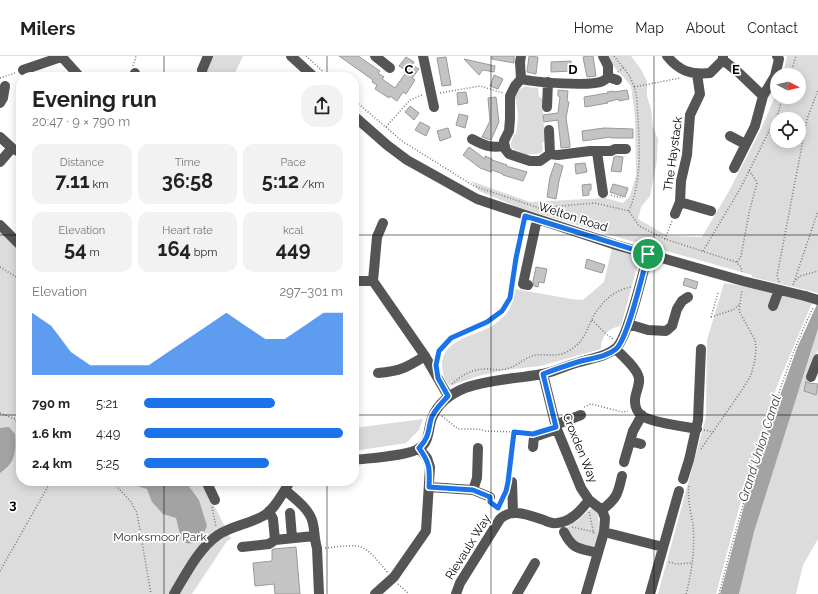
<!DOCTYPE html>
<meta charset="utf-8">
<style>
:root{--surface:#fff;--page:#f2f2f2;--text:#222;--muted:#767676;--line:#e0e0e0;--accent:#1a73e8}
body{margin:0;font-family:Raleway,sans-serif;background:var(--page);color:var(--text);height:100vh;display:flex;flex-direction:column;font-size:15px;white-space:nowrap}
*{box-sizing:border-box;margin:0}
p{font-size:13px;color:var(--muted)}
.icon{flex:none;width:22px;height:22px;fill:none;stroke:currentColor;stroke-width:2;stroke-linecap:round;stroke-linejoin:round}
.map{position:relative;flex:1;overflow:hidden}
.sheet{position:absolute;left:16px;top:16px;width:343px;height:414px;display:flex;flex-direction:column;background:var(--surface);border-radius:16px;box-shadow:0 2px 10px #0003}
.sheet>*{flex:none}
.needle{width:26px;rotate:97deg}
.tools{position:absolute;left:770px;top:12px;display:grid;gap:8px}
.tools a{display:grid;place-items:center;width:36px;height:36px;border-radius:50%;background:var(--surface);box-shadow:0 2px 10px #0003;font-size:20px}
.pin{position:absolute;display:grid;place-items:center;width:34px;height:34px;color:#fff;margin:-17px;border:2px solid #fff;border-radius:50%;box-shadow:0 1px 4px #0007}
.round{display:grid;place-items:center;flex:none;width:42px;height:42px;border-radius:16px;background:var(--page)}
.head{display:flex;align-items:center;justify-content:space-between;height:68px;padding:0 16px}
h1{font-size:22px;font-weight:700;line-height:30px}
.metrics{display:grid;grid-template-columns:repeat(3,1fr);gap:6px;height:68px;padding:4px 16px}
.metrics div{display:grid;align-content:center;border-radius:10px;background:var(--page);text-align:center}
.metrics b{font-size:20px;font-weight:700}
.metrics small{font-size:11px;font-weight:400}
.metrics p{font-size:11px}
.chart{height:112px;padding:8px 16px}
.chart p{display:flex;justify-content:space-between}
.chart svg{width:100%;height:72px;margin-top:4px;fill:var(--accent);opacity:.7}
ul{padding:0 16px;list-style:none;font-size:13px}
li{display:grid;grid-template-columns:64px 48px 1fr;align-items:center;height:30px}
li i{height:10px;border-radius:5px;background:var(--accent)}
header{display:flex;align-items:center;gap:24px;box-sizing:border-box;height:56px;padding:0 20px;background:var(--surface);border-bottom:1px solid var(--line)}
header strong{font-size:19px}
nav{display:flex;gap:22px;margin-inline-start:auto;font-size:14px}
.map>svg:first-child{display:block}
</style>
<header>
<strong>Milers</strong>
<nav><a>Home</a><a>Map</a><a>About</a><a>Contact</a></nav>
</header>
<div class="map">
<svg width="818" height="538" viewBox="0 0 818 538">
<rect width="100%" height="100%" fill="#fff"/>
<path fill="#dcdcdc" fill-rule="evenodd" d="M212 0H243L233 21H208L207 13Z
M609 0H631L640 12 647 25V40L651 53 653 71 658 83 657 104 650 140 641 151 638 163 668 180 702 181 729 135 760 75 777 36V41H799V19H783L787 0H818V237L752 221V219L606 178 518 151 479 135 471 125 530 146 605 142 623 147 630 140 636 119 635 62 631 30 611 7ZM777 63H799V85H777Z
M526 30 528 31 538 32 539 41 542 42 545 85 542 87 543 94 541 97C536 99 531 97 527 99L511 92V87L514 78H516L518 61 516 44 514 43 518 34Z
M0 176 21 197V425H202L231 483 227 485 192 538H0Z
M612 192 632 198 639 204 621 270C608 272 601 280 601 293L540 310 505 314 478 320 450 330C444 324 443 318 442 310 442 284 471 281 488 272 493 270 499 265 503 261 512 253 513 244 515 233L571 243 583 244 604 226Z
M724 227 768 234 812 247 777 330 745 430 716 538H658L706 361 707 284Z
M818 273V293L815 303 808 319 804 335 816 339 818 331V483L803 509 796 538H739L754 476Z
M423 363 419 374 406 387 354 395V372Z
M590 453H593L598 457 599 476 595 492C580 487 572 487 567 470L578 464Z"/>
<path fill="#a3a3a3" d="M818 246V273L754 476 739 538H720L745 446 766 379 797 292Z
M9 371 15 378C16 395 16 407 0 417V372Z
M124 425H185L199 444 207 470C202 482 197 491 182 486L176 462 163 458 152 446 147 433 128 427Z"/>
<path fill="#c4c4c4" stroke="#999" d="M339 0H358L380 15 378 17 384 21 382 23 395 32 407 15 399 10 406 1 414 6 412 9 419 13 412 22 415 24 406 38 403 36 397 45 390 40 389 42 375 33 377 29 372 26 373 24Z
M492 0H514V7L492 3Z
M529 0 538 1 536 18 527 16Z
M586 0H593L596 20 587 21 583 1Z
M446 1 451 29 442 30 437 2Z
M464 3 495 10 494 16 483 14 479 19Z
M571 5V15L551 16V6Z
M494 19 503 23 498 33 490 30Z
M558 34 568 35 567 45 569 46 566 62 570 88V91L561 92 558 64 544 66 543 59 558 57 560 41 558 40Z
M627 34 629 43 619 45V43L607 46 608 47 585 51 584 41 608 37 607 36 614 35V36Z
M466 36 468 47 458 49 457 37Z
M496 41 499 66 491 84 482 81 490 65 488 42Z
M410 50 419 57 414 64 405 56Z
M459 58 468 60 465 72 456 69Z
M420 66 430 71 426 80 415 74Z
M448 72 451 81 440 85 437 75Z
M604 72 633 73V82H611V81L583 85 582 75Z
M469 91 485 103V100L492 103V104L507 109 506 110 527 116 523 125 503 119V118L492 114 491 116 480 112 463 99Z
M616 100 623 101 621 116 611 115 614 101Z
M555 107 563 110 559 125 556 143 547 141 550 121Z
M585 107 587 116 576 118 575 108Z
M591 128V134H589V139L583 140 582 129Z
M613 128 628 132 625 141 610 136Z
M587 203 605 209 602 217 585 212Z
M536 211 547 213 544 227 539 226 538 231 534 230 533 225Z
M685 222 698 226 696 233 683 229Z
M806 325 809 327 818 328 816 339 804 335Z
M296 491 300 538H275L274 528 255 530 253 507 272 505V494L273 493Z"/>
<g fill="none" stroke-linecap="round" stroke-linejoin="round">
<path stroke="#777" stroke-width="1.5" stroke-dasharray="1 2" stroke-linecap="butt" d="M306 0 329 21
M614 0C621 10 629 16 633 28 638 39 637 52 638 64 640 96 641 126 629 155
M133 10 136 0
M618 16 624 11
M790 19 796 0
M0 22 15 17
M634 31 680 22
M440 37 480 30 503 37
M354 44 402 85 474 130 539 152 595 147 629 155 639 170 665 183 736 206 741 211 742 216
M386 71 410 44 422 39
M611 139 623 142
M665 183 672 165
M703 195 740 133 778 57 783 41
M737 206 741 200 749 157 757 127C755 121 751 119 749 114
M0 211 21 224
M796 224 800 220 818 215
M779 226 777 220 807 63 818 34
M793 229 818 155
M711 261 733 254 740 248
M711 261 718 237
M592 264 605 277 613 283
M437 303C445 271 486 277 503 253 513 239 513 221 516 204 518 192 521 180 523 168
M452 328C462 319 472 313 485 313 494 313 501 315 509 312 519 309 526 300 537 299 547 298 557 301 567 296 583 287 585 278 592 263 600 247 614 234 631 231
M584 351 591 348 623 356 628 355
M0 357 15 363C21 374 18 386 21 398
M442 360 458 373H479L485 375 514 376 527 377
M704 374 714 376
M701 393 742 334 751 319 755 304 756 292 755 284 739 255 742 234
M510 419 509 414 514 376
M112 425 131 446 137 457 151 538
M212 451 216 471
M496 455 504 439
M589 456 594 478
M572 471 594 476
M325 492C365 488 362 486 388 517
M669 506 676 508 692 507
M0 515 51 425
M398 528 409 538
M686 538C692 516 695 493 693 469 691 456 687 443 689 429
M719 538C735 476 752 414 773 354 785 319 797 284 813 252"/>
<path stroke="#555" stroke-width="10" d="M61 0 80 21
M291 0 314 21
M375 0 390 12
M423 0 434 51
M521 0 520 6 521 23 515 30 510 40V63L509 75 504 85 505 93 509 98 530 105H540L550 98 558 99 590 95H611L615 93H626
M603 0 608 10V21
M667 0C679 15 691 19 710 17L723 4V0
M723 4 738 16 763 40 755 70 734 112
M23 14 61 1
M133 21 135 17
M203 21 202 14 208 0
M521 23C534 26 591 31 603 25 604 25 607 22 608 21L617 24
M763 40 775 20 779 3 777 0
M0 47 3 42 5 30
M547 51 548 26
M354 60 387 89 407 104 477 143 616 189 743 225 805 240
M549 74 550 98
M730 80 745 88
M0 81 12 92 21 97
M472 83C485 90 490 92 505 90
M597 96 603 137
M0 106 12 92
M680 146 711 155
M675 158 680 146 681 125 687 99 690 59 700 38 697 18
M383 167 377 181 373 225 425 300 448 340
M0 169 21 190
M354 225H373
M528 229 523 228 537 163
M773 250 779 234
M628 268 648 274 666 275 672 270 677 253 682 245 688 241
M616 293C623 301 634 309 638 319 642 328 634 337 635 346 635 351 638 357 642 360 653 367 683 370 697 373
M378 317C400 315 406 312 425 300
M543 318 556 371 581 432 589 444 602 454 605 462 604 476 586 538
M811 321 818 303
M555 369 581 359
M630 385 641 388
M533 391 534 381 557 373
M354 404C369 402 409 400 420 392 430 385 428 372 432 362 438 347 450 338 465 332 490 323 516 323 542 318 555 316 567 309 580 306 592 302 606 301 616 292 628 282 643 216 648 198
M624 406 633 375 642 359
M683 423 689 404 698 364 701 293
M206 425 215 444
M290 425 285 434C294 442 308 452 312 464 315 473 314 483 317 492L319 538
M512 426 513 456
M429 431 473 434 490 441
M473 434 477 422 478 392
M602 454C617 442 618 438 622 420
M269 455 273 463 275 484 314 480
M290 457 292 482
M564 476C573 494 579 492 598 497
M604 476 663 491
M242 491 269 488 275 484
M174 538C186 518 199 492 218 479 232 470 249 468 263 460 273 455 279 443 285 434
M375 538 394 521 426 475 430 411 427 402 419 392
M456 538 460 527 500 463C512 451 530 460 544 464 548 466 553 468 557 467 571 466 581 454 589 444
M517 538 535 507
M650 538 679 435"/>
<path stroke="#555" stroke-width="10" d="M805 240 818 244"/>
</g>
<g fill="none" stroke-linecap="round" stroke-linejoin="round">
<g stroke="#fff" stroke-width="8">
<path id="route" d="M525 160 648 198C643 216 628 283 616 293 606 301 593 302 581 305 568 309 556 313 543 318L556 371 533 378 514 376 508 426 506 435 498 452 490 446V441L473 434 429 431C430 413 430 407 419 392 429 382 428 375 431 363 434 354 442 347 448 340L438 322 436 309 439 295 451 282 487 266 502 255 510 242 516 202Z"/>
</g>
<use href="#route" stroke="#1a73e8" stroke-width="5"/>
</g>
<path fill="none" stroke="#000" stroke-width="1" stroke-opacity="0.55" d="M164 0V21M327 0V21M491 0V538M654 0V538M0 179H21M354 179H818M0 359H21M354 359H818M164 425V538M327 425V538"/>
<g text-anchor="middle" stroke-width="3.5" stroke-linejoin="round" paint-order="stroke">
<g font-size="12" fill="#000" stroke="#fff">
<text transform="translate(673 98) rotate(-82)" y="4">The Haystack</text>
<text transform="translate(573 161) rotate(18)" y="4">Welton Road</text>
<text transform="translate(580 392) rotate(68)" y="4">Croxden Way</text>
<text transform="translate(468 491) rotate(-58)" y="4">Rievaulx Way</text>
</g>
<g font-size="12" fill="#333" stroke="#fff">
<text x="160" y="485">Monksmoor Park</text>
</g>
<g font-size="13" font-style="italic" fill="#444" stroke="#fff">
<text transform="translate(759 392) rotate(-72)" y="5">Grand Union Canal</text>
</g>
</g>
<g font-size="13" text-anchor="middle" font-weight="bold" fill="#000" stroke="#fff" stroke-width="3.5" stroke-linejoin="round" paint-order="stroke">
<text x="409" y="18">C</text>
<text x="573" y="18">D</text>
<text x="736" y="18">E</text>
<text x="13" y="453">3</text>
</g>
</svg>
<div class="tools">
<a><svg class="needle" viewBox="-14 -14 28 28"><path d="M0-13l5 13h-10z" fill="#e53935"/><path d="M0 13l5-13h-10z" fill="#767676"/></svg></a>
<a><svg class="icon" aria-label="locate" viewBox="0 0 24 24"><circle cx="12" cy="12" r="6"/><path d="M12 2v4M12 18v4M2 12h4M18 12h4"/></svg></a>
</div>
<div class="pin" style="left:648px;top:198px;background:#1e9e55"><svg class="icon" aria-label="arrive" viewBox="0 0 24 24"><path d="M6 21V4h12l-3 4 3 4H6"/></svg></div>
<section class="sheet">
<div class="head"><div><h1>Evening run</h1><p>20:47 · 9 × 790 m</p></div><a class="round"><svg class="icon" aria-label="share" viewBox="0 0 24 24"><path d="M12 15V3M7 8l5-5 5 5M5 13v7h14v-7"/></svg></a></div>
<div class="metrics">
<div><p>Distance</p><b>7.11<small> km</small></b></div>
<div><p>Time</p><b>36:58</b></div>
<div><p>Pace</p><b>5:12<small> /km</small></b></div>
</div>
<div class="metrics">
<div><p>Elevation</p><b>54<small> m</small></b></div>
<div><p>Heart rate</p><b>164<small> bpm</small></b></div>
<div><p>kcal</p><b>449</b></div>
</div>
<div class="chart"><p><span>Elevation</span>297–301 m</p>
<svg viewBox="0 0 160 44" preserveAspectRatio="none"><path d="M0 44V6L10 14L20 30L30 38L40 38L50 38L60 38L70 30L80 22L90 14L100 6L110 14L120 22L130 22L140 14L150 6L160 6V44z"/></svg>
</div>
<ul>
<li><b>790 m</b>5:21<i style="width:66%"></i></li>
<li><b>1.6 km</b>4:49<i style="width:100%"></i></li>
<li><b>2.4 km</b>5:25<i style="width:63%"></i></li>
</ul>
</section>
</div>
